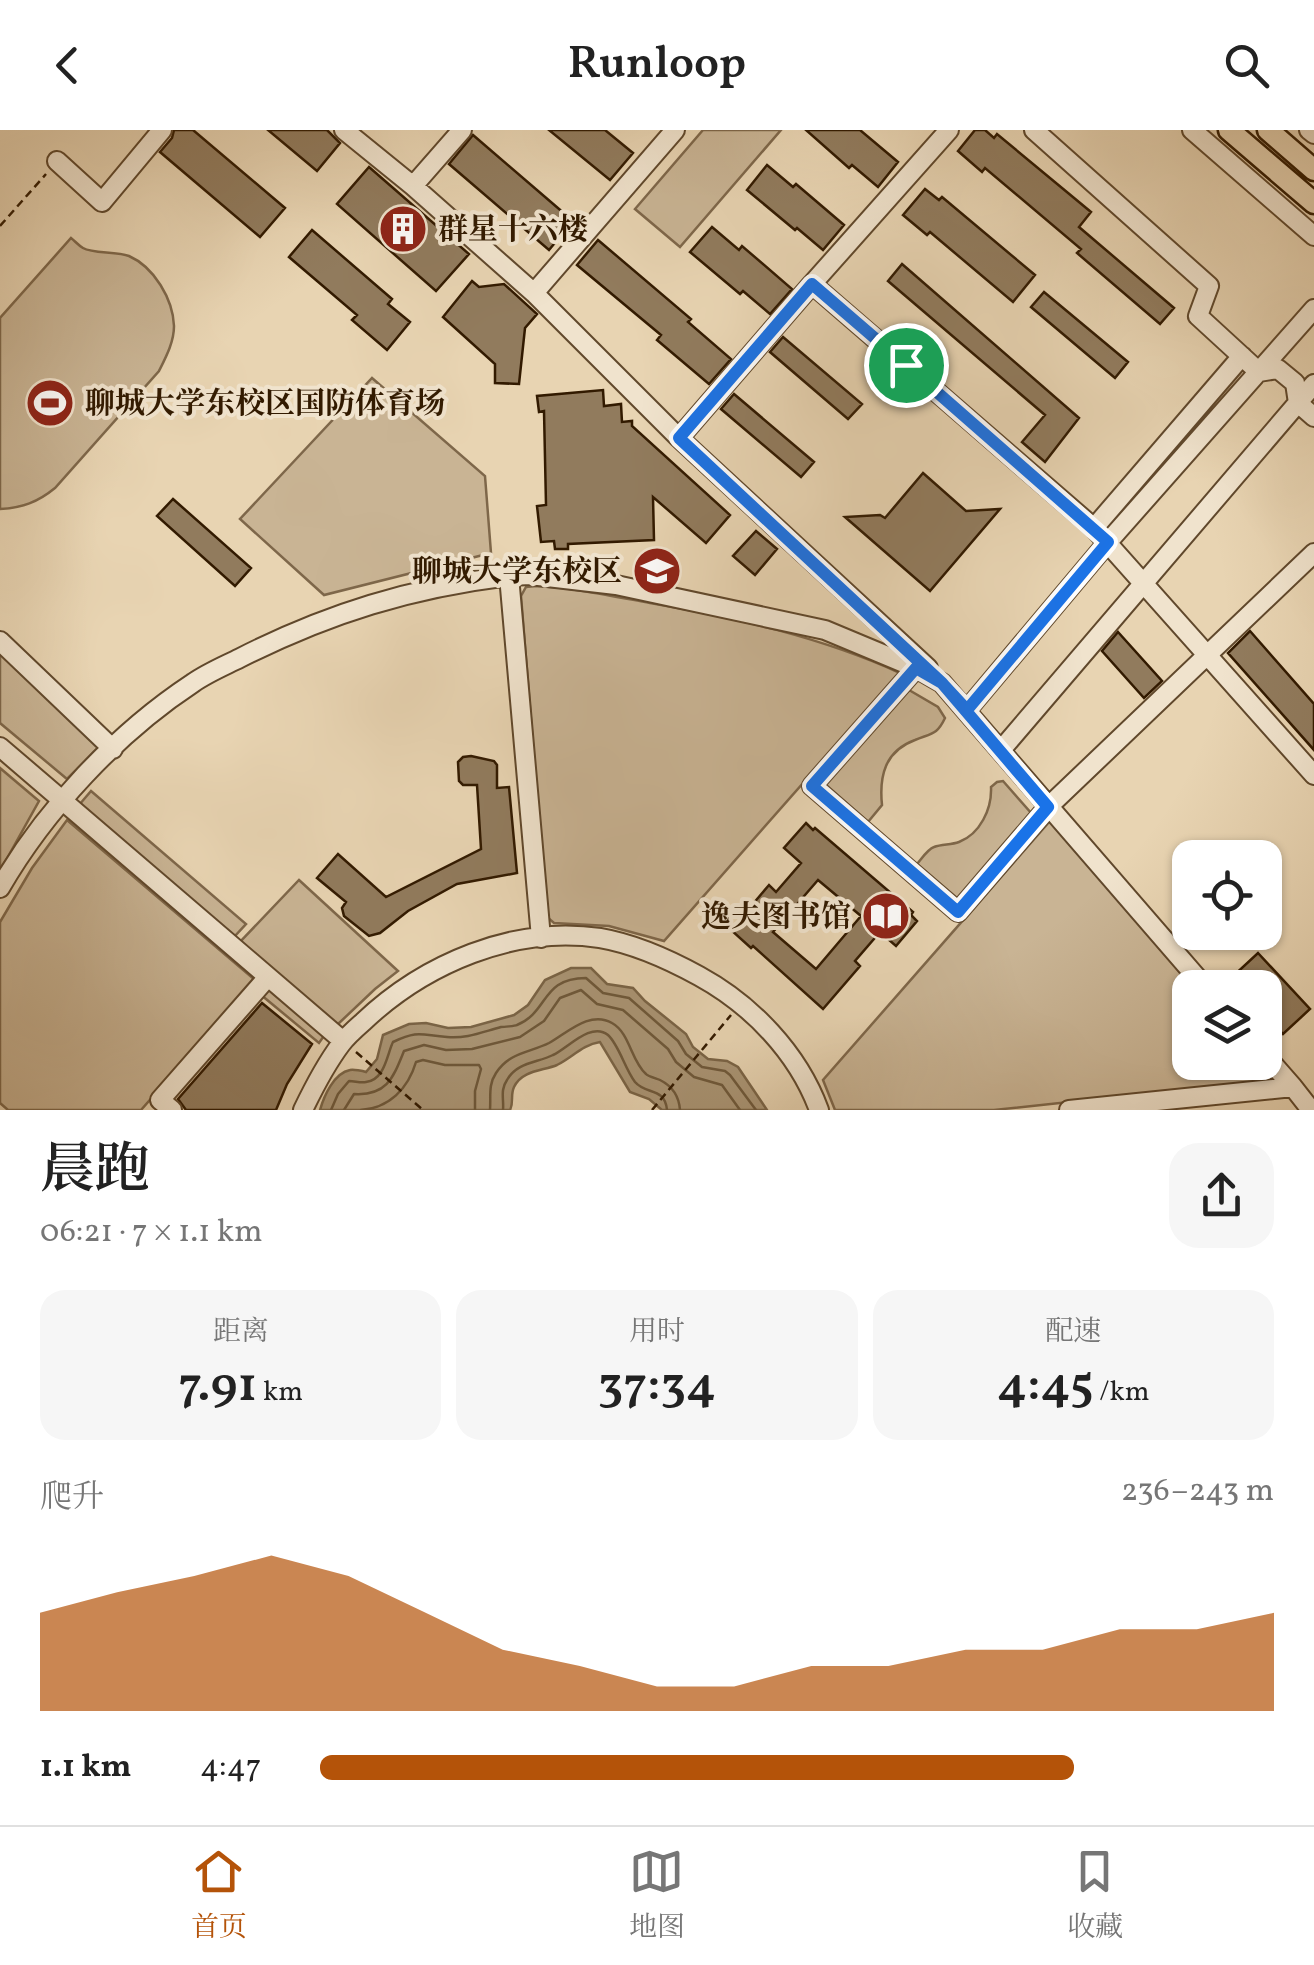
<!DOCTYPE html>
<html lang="zh">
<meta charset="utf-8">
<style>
:root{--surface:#fff;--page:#f6f6f6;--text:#222;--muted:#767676;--line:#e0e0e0;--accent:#b45309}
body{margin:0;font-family:Vollkorn,"Noto Serif SC",serif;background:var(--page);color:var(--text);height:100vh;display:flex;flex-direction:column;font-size:38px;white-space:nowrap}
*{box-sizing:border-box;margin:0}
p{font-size:32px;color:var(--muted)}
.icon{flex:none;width:55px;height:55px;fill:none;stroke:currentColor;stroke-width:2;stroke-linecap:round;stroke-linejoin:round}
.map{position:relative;height:980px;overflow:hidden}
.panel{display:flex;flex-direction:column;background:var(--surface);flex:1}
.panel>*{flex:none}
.fabs{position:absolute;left:1172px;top:710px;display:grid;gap:20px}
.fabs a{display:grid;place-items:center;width:110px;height:110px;border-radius:20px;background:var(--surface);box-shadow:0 2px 8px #0004;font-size:50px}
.pin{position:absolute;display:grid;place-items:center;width:85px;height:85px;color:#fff;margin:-42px;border:5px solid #fff;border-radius:50%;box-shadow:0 2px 10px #0007}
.round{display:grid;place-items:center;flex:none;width:105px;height:105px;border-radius:30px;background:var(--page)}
.overview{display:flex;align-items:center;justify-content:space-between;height:170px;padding:0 40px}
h1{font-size:55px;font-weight:600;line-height:75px}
.figures{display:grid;grid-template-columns:repeat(3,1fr);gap:15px;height:170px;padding:10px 40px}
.figures div{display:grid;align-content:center;border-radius:25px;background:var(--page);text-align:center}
.figures b{font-size:50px;font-weight:600}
.figures small{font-size:28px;font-weight:400}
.figures p{font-size:28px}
.chart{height:280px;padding:20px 40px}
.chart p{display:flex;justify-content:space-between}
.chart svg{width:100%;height:180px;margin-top:10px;fill:var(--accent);opacity:.7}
ul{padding:0 40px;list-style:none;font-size:32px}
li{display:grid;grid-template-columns:160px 120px 1fr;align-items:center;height:75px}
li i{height:25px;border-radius:12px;background:var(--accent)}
header{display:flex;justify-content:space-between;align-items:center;height:130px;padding:0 40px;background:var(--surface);font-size:45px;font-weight:600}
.tabs{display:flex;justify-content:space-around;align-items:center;height:140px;border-top:2px solid var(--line);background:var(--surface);font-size:28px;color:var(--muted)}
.tabs a{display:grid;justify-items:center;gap:5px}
.tabs .active{color:var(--accent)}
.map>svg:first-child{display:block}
</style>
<header><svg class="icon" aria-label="back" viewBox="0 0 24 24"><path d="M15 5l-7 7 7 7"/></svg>Runloop<svg class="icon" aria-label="search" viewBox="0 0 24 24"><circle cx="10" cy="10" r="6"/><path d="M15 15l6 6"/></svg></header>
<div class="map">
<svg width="1314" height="980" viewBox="0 0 1314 980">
<rect width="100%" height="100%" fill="#e8d4b2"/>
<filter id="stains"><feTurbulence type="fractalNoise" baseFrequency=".002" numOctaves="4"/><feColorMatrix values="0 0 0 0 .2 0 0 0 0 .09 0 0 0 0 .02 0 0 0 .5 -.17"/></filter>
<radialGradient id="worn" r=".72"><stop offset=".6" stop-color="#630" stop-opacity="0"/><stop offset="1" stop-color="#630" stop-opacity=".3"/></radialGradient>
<path fill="#c9b494" stroke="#7e674a" stroke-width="2.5" d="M703 0H781L680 117 635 79Z
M71 108C75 111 78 115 83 118 93 124 115 121 129 126 154 137 173 169 174 196 174 212 166 227 159 241L55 358C38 372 22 378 0 379V188Z
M372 248 485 346 491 423 324 465 240 389Z
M537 456C575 458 612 466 650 473 736 488 821 507 900 543L664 811 609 796 554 793 547 787 521 466 526 457Z
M0 522 101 615 67 649 0 593Z
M909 560 938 577 945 588C937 605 932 603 915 610 885 621 879 646 882 675L868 692 825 654Z
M0 638 39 671 0 741Z
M1003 651 1032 684 958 769 917 734C922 728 928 719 934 717 942 714 951 715 959 712 980 704 992 679 991 657L997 652Z
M91 661 246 794 234 807 79 675Z
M67 690 255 850 141 980H8L0 973V792L32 738Z
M1050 691 1193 857 1190 858V932L1258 933 1273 950 994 980H835L823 950Z
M299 750 398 841 375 859 337 895 240 812Z
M268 855 326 903 319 913 260 864Z"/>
<path fill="#aa9575" stroke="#7a6446" stroke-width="2.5" d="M571 838H591L607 854 633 858 645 871 686 904 693 917 708 929 727 931 738 937 767 980H662L649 969 630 962 600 912C582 915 573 927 557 935 543 941 522 940 514 957 510 966 514 972 510 980H320C324 966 334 943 350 940 353 939 363 941 366 942L377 929 383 905 409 894 426 893 448 898 471 897 514 885 528 875 545 850Z"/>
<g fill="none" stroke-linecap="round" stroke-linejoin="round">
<path stroke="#6e583a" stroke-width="2.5" d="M331 980 338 964 349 951C355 951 360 953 366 952 385 950 387 924 393 912 419 900 420 905 447 907 466 909 482 902 501 897 503 897 515 896 517 895 549 882 541 848 586 848L603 863 629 868 678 911 686 924 702 937 725 941 730 945 756 980
M344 980 354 964C387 966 393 948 404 921L424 915 446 920 472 919 520 907 544 891 560 868 581 860 597 874 623 880 668 919 676 932 694 947 722 955 740 980
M361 980C389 978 408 959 416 932L423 930 445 935H479L481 939 475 961V980
M490 980C491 966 488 955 496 943 510 922 529 923 549 913 567 903 590 880 612 893 630 903 631 931 646 944 647 946 658 949 660 950 672 956 679 966 680 980
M503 980C504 969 500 960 507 950 517 932 537 933 553 925 567 919 591 891 608 905 619 915 625 939 635 952 646 965 665 957 667 980"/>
</g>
<path fill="#917b5d" stroke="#321a00" stroke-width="2.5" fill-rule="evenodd" d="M174 0H193L285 78 260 107 160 22 172 8Z
M268 0H327L340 13 317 41Z
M549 0H605L633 23 610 50Z
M806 0H860L898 32 878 57 852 35 849 38Z
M975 0H985L994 8 997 4 1091 82 1079 97 1174 178 1160 194 1077 123 1081 119 985 38 982 42 958 21Z
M473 5 573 91 549 120 449 34Z
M767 35 793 57 796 54 844 95 823 120 797 98 795 100 747 60Z
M369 37 469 124 436 161 337 74Z
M925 59 939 70 942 67 1035 145 1013 172 930 102 927 105 903 85Z
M712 97 739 120 742 116 792 159 770 184 743 161 740 164 690 122Z
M312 100 392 169 388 174 410 192 387 220 352 190 357 185 289 127Z
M598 110 691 189 688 192 731 229 709 254 657 210 661 205 577 135Z
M902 134 1079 288 1045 332 1022 312 1045 285 888 151Z
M472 151 479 157 504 154 537 184 525 198 519 254 495 253V234L443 187Z
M1044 162 1128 232 1115 248 1031 177Z
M783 207 862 274 848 289 770 222Z
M603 260 604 276 621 274 622 292 632 291V296L730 385 706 413 653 367 654 410 568 414V419H555L554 411 541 412 537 376 546 375 544 281 539 282 537 266Z
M734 264 814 332 801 347 721 279Z
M923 343 966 381 1000 379 930 461 845 387 880 385 885 388Z
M173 369 251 438 235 456 157 386Z
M756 401 777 419 755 445 733 426Z
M1250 501 1314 574V620L1228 523Z
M1118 502 1162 551 1144 568 1102 521Z
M471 626 494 631 497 635V658L509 657 517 743 457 754 408 781 380 803 369 806 344 786 342 778 346 772 317 748 338 724 386 767 481 719 477 655H463L459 651 458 632 463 627Z
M806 693 813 700 815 698 913 782 911 785 917 791 896 816 880 802 855 831 860 836 823 879 753 816 751 818 731 800 769 755 776 762 801 733 784 718ZM818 750 861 786 816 839 773 802Z
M1258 823 1310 879 1283 904 1265 884V858H1240L1231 848Z
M262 873 312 914 287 954 276 980H186L178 969Z"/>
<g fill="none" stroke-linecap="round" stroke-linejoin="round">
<g stroke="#60482c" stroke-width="22">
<path id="minor" d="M344 0 413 56 534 163 679 308 928 538
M1034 0 1209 156 1198 186 1259 242 1278 239 1295 253 1298 273 1314 287
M1192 0 1314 106
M1309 0 1314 4
M57 31 102 72 162 0
M413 56 462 0
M812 154 949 0
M534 163 675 0
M679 308 812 154 1094 398 1314 645
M1094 398 1242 226
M510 446 530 445 616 455 825 500 916 538 942 553 1206 858
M0 511 113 619
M916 538 812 656 958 782 1048 677 1314 423
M967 580 1108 412 1314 179
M0 617 343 911
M1001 620 1314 254
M0 758C45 680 117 603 193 553 207 543 224 536 240 528 329 483 411 458 509 446L541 808
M1293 957 1311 980
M172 980 160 970 267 848
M303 980C314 957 326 934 341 914 347 906 355 899 363 892 424 834 514 795 600 808 635 814 668 829 699 846 752 875 798 923 819 980
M1069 980 1293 957 1265 925"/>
</g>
<g stroke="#321a00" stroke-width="25">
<path id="major" d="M1229 0 1314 73
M1268 0 1314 40"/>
</g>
<path stroke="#321a00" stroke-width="2.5" stroke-dasharray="8 5" stroke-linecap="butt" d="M0 96 46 44
M356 922 423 980
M652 980 731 885"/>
<use href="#minor" stroke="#f0e3cd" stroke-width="18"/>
<use href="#major" stroke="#e8d4b2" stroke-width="20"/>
</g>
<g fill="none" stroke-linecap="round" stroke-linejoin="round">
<g stroke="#fff" stroke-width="20">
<path id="route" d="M906 235 1108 412 967 580 942 553 916 538 812 656 958 782 1048 677 942 553 679 308 812 154 906 235"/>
</g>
<use href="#route" stroke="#1a73e8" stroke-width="12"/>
</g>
<defs>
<g id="building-disc" transform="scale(2.5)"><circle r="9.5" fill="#8f2418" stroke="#f0e3cd"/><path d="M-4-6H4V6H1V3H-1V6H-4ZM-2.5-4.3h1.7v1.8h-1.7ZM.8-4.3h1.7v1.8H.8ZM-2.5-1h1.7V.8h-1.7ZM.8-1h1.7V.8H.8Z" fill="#fff"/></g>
<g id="stadium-disc" transform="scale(2.5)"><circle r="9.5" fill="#8f2418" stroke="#f0e3cd"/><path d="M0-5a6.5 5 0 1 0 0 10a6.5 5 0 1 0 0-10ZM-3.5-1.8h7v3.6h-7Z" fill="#fff"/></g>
<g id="university-disc" transform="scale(2.5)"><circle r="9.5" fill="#8f2418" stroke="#f0e3cd"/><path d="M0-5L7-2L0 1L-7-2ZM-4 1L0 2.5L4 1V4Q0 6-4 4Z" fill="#fff"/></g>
<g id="library-disc" transform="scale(2.5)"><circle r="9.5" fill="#8f2418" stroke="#f0e3cd"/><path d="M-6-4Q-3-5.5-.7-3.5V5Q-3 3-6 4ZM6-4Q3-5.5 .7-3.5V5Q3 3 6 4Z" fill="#fff"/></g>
</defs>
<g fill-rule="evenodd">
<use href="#building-disc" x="403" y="99"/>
<use href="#stadium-disc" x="50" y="273"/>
<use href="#university-disc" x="657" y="441"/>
<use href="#library-disc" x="886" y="786"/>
</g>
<g text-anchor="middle" stroke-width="8" stroke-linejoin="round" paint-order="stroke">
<g font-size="30" font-weight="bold" fill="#321a00" stroke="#f0e3cd" text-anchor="start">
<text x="438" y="109">群星十六楼</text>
<text x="85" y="283">聊城大学东校区国防体育场</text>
<text x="622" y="451" text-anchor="end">聊城大学东校区</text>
<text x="851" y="796" text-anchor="end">逸夫图书馆</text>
</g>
</g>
<rect width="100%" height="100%" filter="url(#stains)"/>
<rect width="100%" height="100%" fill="url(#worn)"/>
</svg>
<div class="fabs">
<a><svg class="icon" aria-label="locate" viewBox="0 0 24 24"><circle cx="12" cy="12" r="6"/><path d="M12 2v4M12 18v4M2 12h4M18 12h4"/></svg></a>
<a><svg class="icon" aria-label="layers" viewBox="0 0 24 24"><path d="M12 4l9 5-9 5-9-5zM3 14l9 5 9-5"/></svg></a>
</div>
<div class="pin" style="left:906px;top:235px;background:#1e9e55"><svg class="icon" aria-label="arrive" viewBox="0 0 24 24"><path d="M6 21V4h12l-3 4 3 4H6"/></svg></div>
</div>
<section class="panel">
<div class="overview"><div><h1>晨跑</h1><p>06:21 · 7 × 1.1 km</p></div><a class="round"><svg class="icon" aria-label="share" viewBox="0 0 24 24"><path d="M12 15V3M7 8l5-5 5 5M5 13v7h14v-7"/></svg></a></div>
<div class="figures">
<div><p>距离</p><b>7.91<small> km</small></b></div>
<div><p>用时</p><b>37:34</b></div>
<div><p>配速</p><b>4:45<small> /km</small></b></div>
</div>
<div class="chart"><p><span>爬升</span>236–243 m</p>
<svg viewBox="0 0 160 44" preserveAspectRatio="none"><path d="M0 44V20L10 15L20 11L30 6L40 11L50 20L60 29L70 33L80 38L90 38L100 33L110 33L120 29L130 29L140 24L150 24L160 20V44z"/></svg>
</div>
<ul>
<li><b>1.1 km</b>4:47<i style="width:79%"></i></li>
</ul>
</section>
<nav class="tabs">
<a class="active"><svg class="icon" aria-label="home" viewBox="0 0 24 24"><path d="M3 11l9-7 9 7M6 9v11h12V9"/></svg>首页</a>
<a><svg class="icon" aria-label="map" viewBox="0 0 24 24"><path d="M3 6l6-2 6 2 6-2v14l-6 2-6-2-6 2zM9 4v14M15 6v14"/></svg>地图</a>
<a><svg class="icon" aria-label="saved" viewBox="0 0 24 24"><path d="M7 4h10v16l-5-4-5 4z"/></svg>收藏</a>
</nav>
